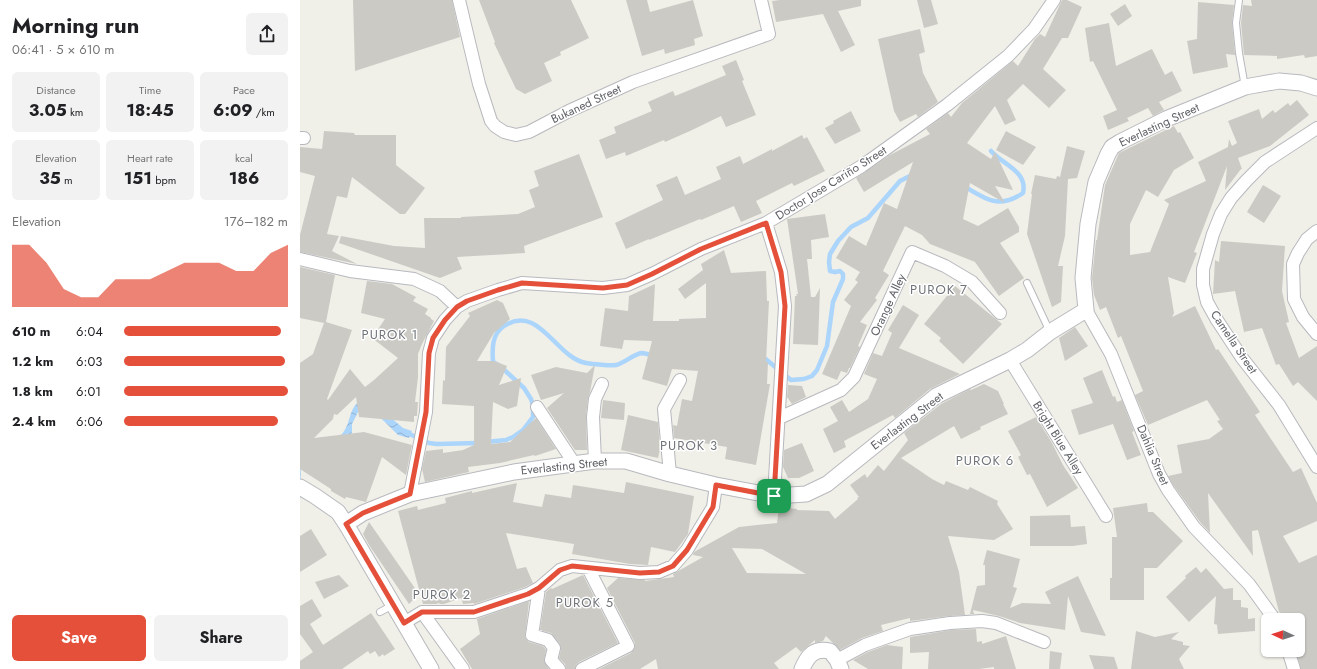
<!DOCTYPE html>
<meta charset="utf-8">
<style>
:root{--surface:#fff;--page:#f2f2f2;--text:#202124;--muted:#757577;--accent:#e4503a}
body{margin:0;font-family:Jost,sans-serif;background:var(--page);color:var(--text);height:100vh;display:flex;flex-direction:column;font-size:15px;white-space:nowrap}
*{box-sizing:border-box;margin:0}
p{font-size:13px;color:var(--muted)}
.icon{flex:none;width:22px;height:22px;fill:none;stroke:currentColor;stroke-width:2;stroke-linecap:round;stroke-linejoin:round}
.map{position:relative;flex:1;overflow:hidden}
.panel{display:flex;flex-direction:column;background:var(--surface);width:300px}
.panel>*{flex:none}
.needle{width:26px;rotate:273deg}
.fabs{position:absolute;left:961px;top:613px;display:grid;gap:8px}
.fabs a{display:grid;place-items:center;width:44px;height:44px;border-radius:6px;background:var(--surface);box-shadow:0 1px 3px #0004;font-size:20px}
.pin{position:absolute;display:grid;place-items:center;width:34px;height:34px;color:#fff;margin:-17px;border-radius:8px;box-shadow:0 2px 6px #0006}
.round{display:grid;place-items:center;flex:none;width:42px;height:42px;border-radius:6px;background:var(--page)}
.head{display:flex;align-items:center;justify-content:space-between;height:68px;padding:0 12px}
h1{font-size:22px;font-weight:700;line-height:30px}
.metrics{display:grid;grid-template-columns:repeat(3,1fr);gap:6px;height:68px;padding:4px 12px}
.metrics div{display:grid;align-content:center;border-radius:6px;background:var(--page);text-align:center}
.metrics b{font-size:17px;font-weight:700}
.metrics small{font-size:11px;font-weight:400}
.metrics p{font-size:11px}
.chart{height:112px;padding:8px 12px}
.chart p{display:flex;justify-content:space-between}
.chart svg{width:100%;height:72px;margin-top:4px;fill:var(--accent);opacity:.7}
.primary-button{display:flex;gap:8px;margin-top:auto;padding:8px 12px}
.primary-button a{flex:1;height:46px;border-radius:6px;background:var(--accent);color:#fff;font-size:16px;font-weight:700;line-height:46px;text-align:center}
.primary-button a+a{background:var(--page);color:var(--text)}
ul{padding:0 12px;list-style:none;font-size:13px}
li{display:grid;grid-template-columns:64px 48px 1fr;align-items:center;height:30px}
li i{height:10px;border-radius:5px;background:var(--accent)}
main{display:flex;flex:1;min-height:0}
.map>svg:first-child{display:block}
</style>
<main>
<section class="panel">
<div class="head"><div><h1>Morning run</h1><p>06:41 · 5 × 610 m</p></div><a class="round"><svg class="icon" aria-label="share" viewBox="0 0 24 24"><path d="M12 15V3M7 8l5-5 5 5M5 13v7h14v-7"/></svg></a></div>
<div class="metrics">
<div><p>Distance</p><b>3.05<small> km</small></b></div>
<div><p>Time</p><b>18:45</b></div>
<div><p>Pace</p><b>6:09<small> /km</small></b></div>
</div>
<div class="metrics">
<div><p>Elevation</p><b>35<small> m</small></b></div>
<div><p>Heart rate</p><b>151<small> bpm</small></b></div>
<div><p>kcal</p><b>186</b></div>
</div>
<div class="chart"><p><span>Elevation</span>176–182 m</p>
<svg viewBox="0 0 160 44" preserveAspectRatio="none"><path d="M0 44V6L10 6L20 17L30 33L40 38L50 38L60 27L70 27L80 27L90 22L100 17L110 17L120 17L130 22L140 22L150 11L160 6V44z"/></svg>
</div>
<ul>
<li><b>610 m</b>6:04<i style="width:96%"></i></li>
<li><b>1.2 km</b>6:03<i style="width:98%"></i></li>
<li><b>1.8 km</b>6:01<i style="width:100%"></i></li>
<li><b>2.4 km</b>6:06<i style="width:94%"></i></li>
</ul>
<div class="primary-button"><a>Save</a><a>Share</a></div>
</section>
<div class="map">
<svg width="1017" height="669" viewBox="0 0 1017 669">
<defs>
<pattern id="water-waves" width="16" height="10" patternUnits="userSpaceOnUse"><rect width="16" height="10" fill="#acd5fc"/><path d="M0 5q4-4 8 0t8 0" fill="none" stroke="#8fb0d0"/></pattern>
</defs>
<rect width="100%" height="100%" fill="#f0efe8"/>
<path fill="url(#water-waves)" d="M61 399 83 411 103 428 112 431 109 438 98 435 87 424 71 409 58 412 52 424V433L1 470V503L0 463 42 434C52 422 47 411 61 399Z"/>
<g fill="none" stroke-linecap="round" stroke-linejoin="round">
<path stroke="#acd5fc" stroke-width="4.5" d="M664 186C686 200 700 209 723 193 728 171 703 165 691 151
M462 356 491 380 504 379 512 376 517 370 527 346 533 302 543 279V274L540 271 535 272 530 271 529 262 530 254 538 241 551 227 568 218 600 181 612 175
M105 432 129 443 137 444 179 443
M186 442 206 440 213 437 223 430 233 417V406L231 399 224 388 200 366 193 362C192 348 192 334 204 326 239 303 256 358 286 363 292 364 311 366 316 365 325 363 333 354 342 353 345 353 350 355 354 356"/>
</g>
<path fill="#cccac4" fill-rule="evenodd" d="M53 0H152L160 37 55 71Z
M179 0H271L289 38 260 52 261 55 244 63 252 81 225 94 216 89 194 43 195 42Z
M326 0H347L350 12 393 0 403 36 394 39 395 45 365 54 364 49 342 56Z
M480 0H561V6L538 11 555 45 541 52 523 14 476 22 472 1Z
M617 0H631L638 24 624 28Z
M762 0H767L782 7 768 38H762L743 69 766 90 749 108 723 84 707 100 716 120 705 125 695 106 667 143 691 159 695 152 713 190 695 186 705 203 670 183 663 219 678 226 708 208 719 227V232L700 243 724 278 699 296 675 262 630 244 622 235 605 226 583 271 589 275 575 298 577 300 560 322 567 325 558 346 560 347 550 368H549L547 373 541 371 537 380 522 374 551 306 544 300 558 282 555 280 560 272 536 258 549 236 566 246 584 203 597 209 613 162 564 192 556 178 590 155 630 134 626 129 648 113 651 117 662 103 713 61 718 66 735 39 740 34 745 37Z
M951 0H1017V56L1005 58 1004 55 977 59V56L944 55 941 23 943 5 952 6Z
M898 2 934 5 932 23 935 55 926 54 928 67 893 74 887 41 897 39Z
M825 4 832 16 818 26 810 14Z
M809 23 816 66 852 49 865 75 872 71 882 91 859 102 864 110 853 116 848 108 827 118 829 121 808 130 803 116 817 110 793 61 790 62 785 28Z
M620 29 625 52 619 54 623 73 638 102 618 117 616 114 600 122 594 111 578 39Z
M436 60 444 80 442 81 456 115 426 127 421 116 390 131 365 142 364 140 326 156 325 152 306 159 299 140 316 133 314 127 352 111 348 102 373 91 375 96 426 75 422 66Z
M997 100 1009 115 970 146 938 158 942 169H941L925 190 927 166 894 252 897 253 885 283 868 277 874 313 872 317 895 306 916 350 918 349 960 412 955 415 993 472 1001 468 1017 503V521L983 536 999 563 1017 555V669H1001L996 651H998V620H983L981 613 979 612 958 530 952 531 953 556 908 493 910 533 900 522 874 486 868 476 882 473 877 445 909 439 923 429 917 421 920 420 907 400 848 425 835 395 843 391 821 336 818 338 806 307 800 310 794 295 792 278 796 240H797L805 185 819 153 874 126 878 133 880 132 894 158 874 170 858 197 846 190 830 224V255L850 252 869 204 864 200 906 181 898 162 928 147 929 139 932 146 937 143 928 121 959 109 962 119 973 110 975 113 988 103 990 106Z
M551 111 561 131 535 144 525 128 534 123 533 121Z
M24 131 54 133 55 135H96V165L125 188 105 214H100L52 177 47 198 37 196 27 234 39 236 32 251 57 264 0 252V235L15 176 0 172V147L22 149Z
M706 131 736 147 723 165 696 150Z
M502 135 504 139 507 137 525 171 494 186 492 183 456 201 462 213 441 222 434 206 401 220 400 219 349 240V239L326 249 315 223 363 200 356 185 377 176 385 195 421 179 416 167 440 156 443 164 472 149V151Z
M767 146 785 151 777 178 768 179 765 236 758 266H763L761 302 752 307 727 234 732 194H731L735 175 756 179 757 176 760 177Z
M279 154 303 217 224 246 225 253 157 257 162 269 140 278 39 243 41 236 94 246 125 248 124 218H161V217L218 214 235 207 229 190 239 186 234 171Z
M963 185 981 196 964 223 947 212Z
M525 214 529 237 511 240 512 259H507L511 297H515L520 288 518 345 493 344 495 296H497L496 294H498L487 219Z
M921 241 985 246 982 291 989 322 986 323 999 358 1017 346V401L998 382 993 386 979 364 976 365 962 328 944 332 935 291 913 294 915 260 919 262Z
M424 250 431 273 466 271 467 301H469L466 362H468L467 384H470L456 465 425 459 427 447 374 438 373 425 377 426 382 399 392 401 398 371 372 369 367 386 342 379 352 341 324 340 322 349 300 346 305 308 328 311 329 296 355 284 353 321H379V319L406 318V283L385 299 378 289 403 270 401 264Z
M0 267 35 275 26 322 52 330 27 399 28 400 50 369 65 387 74 380 98 358 72 338 85 319 61 313 67 281 92 284 116 297 113 301 128 309 125 314 131 318V319L134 321 122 344 118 354V377L115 402H118L117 416H114V422L59 417 56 397 37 415 34 414 33 419 14 438 64 432 112 445 106 475 82 457 66 502 46 497 45 499 31 491V489L0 469V363L13 354 24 323 0 318Z
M655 286 702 324 663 364 639 341 641 338 624 324Z
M197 300 203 303 210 319 194 333 177 361H194L207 366 199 385 221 378 217 406 208 409 193 402 191 444 210 442 236 418 256 449 235 456 234 455 200 463 168 467 169 472 125 482 122 469 126 451 143 449V453L163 450 174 445V406L142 404 143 380 145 381 146 347 170 316 168 313Z
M603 305 619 315 599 348 660 374 630 389 595 418 593 415 544 441 546 447 534 453 523 429 538 421 530 407 542 400 549 412 568 399 577 379 564 374 573 353 582 356 592 333 588 330Z
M775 327 788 346 765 361 759 338Z
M295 365 290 392 288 398 286 416 287 450H275L247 408 264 393 241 400 231 375 256 367 287 373Z
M802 370 813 397 815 396 817 402 822 400 834 431 832 432 841 455 827 460 813 424 779 435 771 410 793 403 783 378Z
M684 384 698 391 704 404H703L708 414 680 427 681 429 661 439 654 426 601 458 632 479 644 485 646 481 668 490 670 487 698 501 697 504 713 529 694 540 648 536 659 572 665 615 649 616 610 621V618L581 625 583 631 562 638 540 650 526 636 523 641 515 643V640L501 652 496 647 474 663 479 669H358L356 659 340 669H299L331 653 335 647V643L307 588 318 578 345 580V581L374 577 373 574 403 557 393 555 394 552 439 527 477 523 479 507 497 509V510L529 511 535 519 558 499 557 498 559 497 550 485 565 474 567 478 578 465 584 471 608 440 604 433 641 404 670 389 671 390ZM432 548 462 549 506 574 447 573Z
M488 385 502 386 506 397 492 404 487 397Z
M303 400 325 403 324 420 301 418Z
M328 415 358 422 360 449 358 458 321 450Z
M736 417 752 443 763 465 778 488 747 507 730 474 727 475 718 457 721 455 708 431Z
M502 443 514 471 499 478H488L483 467 484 450Z
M326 482 394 496 388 534 375 552 351 547 348 565 330 564 272 554 274 544 206 533 217 569 226 567 233 583 225 587 174 604V603L163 604 161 598 144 604H140L139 603 136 604H123L98 511 117 506 118 510 146 503 145 498 172 491V493L217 483 213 502 242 507 245 494 271 498 273 485 324 493Z
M847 503 848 512H853L883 541 857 568H844V600H810V578H812V537H817L813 508Z
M770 515 771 527 785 526 787 544 773 546H730V516Z
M69 522 119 594 109 604 69 545 63 534Z
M11 529 27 555 0 572V536Z
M687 550 720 559 713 587 717 588 710 608 722 603 751 604 745 592 778 576 806 636 781 632 768 596 765 630 720 623 699 616 673 610 674 614H670L677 586 685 585V565H683Z
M896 567 901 573 906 568 924 589 933 588V600H941V607L948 608V619L955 618V631L918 634 917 625H918L914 624 916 596 889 622 866 597 886 578 885 576Z
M39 575 49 586 24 599 15 582Z
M283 575 318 643 279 662 276 665 275 669H266L265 664 259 658 261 649 260 644 251 633 240 630 246 592 251 588 252 589Z
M12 599 22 616 10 624 23 645 71 613 95 649 84 656 83 654 79 657 75 651 70 654 68 651 42 669H0V661L13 652 0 634V606Z
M229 601 225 637 229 642 243 646 246 650 244 661 249 669H172L160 649 180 634 177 619Z
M676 629 677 642 682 641V644L706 636 716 669H694V667L679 669H628L629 652 610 653V637L651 630Z
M836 631 855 637 879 632 871 639 883 642V645L890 646 879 659 884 669H831Z
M587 645 603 647 602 669H568L553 660 568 652Z
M750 651 762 653 760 669H749Z
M789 655 814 657 818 669H794Z"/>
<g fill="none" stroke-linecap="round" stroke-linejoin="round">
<g stroke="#b8b9be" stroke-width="8">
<path id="service" d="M939 0 936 23 939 53 945 87
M727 283 750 332
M80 612 93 605"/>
</g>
<g stroke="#b8b9be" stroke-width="14">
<path id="minor" d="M159 0 179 84 191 121 195 126 204 132 216 135 229 132 269 111 333 82 469 34 461 0
M1017 128 965 162 946 181 931 198 921 214 913 234 903 269V285L907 302 917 320 942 358 979 405 1017 467
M0 138H4
M466 223 481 272 485 306 474 496
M1017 231 1007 239 998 253 993 264 994 299 1003 317 1017 334
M0 259 50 271 114 279 140 291 157 307
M786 310 811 354 859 474 868 490 894 527 949 584 975 620
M710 360 806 516
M237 407 274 463
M479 418 541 390 554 377 612 252 645 266 672 282 700 313
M295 461 293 417 295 399 302 384
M370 474 364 409 380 380
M110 494 126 412 129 353 133 338 145 320 157 307 167 301 198 290 222 283 303 288 327 285 352 274 401 249 466 223 562 166 647 105 708 56 734 29 754 0
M239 588 232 635 248 640 254 648 251 660 259 669
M122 612 163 669
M104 623 122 612H174L228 594 239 588 260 570 272 566 340 573 359 572 373 566 387 550 413 507 416 485
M988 650 994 669
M537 660 565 645 610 629 650 623 682 621 696 623 744 642
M282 669 328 646 288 568"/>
</g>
<g stroke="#b8b9be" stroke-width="17">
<path id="tertiary" d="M0 487 15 496 38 512 46 524 131 669
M46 524 63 513 110 494 214 472 295 461H326L370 474 416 485 474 496 506 494 527 484 636 396 710 360 727 350 750 332 786 310 783 278 788 224 796 182 808 154 812 147 820 142 866 119 945 87 979 81 1001 83 1017 88
M502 669C508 655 514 648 530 651L537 660 541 669"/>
</g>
<use href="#service" stroke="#fff" stroke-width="6"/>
<use href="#minor" stroke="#fff" stroke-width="12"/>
<use href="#tertiary" stroke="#fff" stroke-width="15"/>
</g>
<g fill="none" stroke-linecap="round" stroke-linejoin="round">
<g stroke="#fff" stroke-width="8">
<path id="route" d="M466 223 481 272 485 306 474 496 416 485 413 507 387 550 373 566 359 572 340 573 272 566 260 570 239 588 228 594 174 612H122L104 623 46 524 63 513 110 494 126 412 129 353 133 338 145 320 157 307 167 301 198 290 222 283 303 288 327 285 352 274 401 249Z"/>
</g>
<use href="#route" stroke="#e4503a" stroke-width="5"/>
</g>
<g text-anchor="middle" stroke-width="3" stroke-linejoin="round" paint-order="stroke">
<g font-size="12" fill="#5f6267" stroke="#fff">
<text transform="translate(286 104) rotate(-25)" y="4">Bukaned Street</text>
<text transform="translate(859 125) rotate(-25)" y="4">Everlasting Street</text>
<text transform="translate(531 183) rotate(-32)" y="4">Doctor Jose Cariño Street</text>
<text transform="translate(588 305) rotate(-65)" y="4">Orange Alley</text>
<text transform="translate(934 342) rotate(56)" y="4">Camella Street</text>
<text transform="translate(607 421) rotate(-37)" y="4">Everlasting Street</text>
<text transform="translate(758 438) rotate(58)" y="4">Bright Blue Alley</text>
<text transform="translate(853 455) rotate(67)" y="4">Dahlia Street</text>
<text transform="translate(264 466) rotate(-6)" y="4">Everlasting Street</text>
</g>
<g font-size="13" letter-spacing="1" fill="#707479" stroke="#fff">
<text x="639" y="294">PUROK 7</text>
<text x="90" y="339">PUROK 1</text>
<text x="389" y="450">PUROK 3</text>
<text x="685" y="465">PUROK 6</text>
<text x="142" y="599">PUROK 2</text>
<text x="285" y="607">PUROK 5</text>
</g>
</g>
</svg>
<div class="fabs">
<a><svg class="needle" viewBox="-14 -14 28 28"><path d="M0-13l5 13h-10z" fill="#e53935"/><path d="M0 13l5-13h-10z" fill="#757577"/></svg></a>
</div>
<div class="pin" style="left:474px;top:496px;background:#1e9e55"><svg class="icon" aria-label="arrive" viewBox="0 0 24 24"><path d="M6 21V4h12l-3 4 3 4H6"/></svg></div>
</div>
</main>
